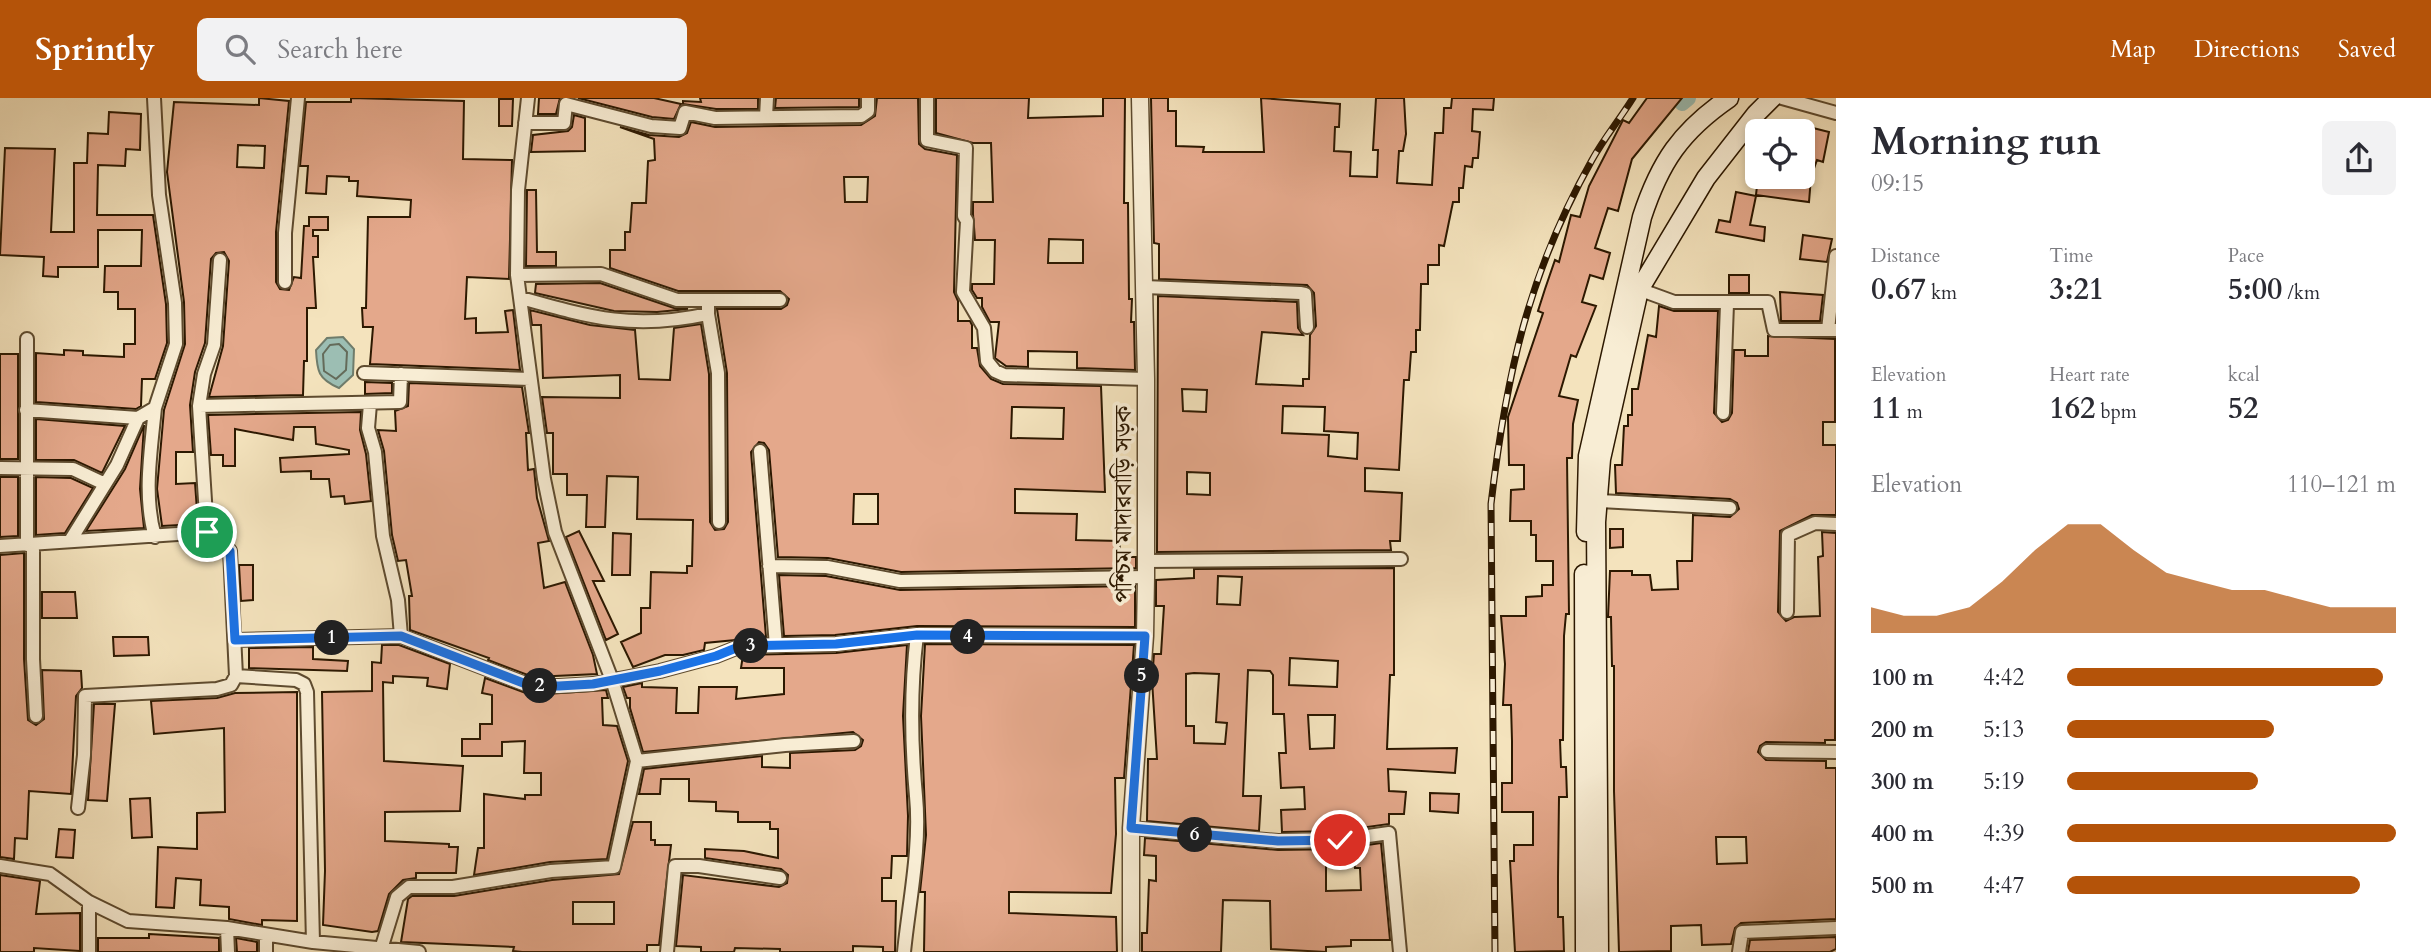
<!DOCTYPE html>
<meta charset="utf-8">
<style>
:root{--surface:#fff;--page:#f2f2f3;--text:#2b2b33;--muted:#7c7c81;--accent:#b45309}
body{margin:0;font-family:Cardo,"Noto Serif Bengali",serif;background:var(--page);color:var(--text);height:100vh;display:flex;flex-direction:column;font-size:26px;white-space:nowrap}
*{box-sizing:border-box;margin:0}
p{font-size:23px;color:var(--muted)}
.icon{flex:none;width:38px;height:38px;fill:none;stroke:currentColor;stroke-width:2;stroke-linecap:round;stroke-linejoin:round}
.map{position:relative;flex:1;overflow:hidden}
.side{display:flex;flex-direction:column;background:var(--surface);width:595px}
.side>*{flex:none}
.fabs{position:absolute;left:1745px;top:21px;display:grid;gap:14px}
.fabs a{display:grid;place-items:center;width:70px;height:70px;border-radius:10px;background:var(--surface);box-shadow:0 4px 10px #0003;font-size:35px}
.pin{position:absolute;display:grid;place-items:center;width:60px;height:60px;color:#fff;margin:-30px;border:4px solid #fff;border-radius:50%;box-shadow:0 2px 7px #0007}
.km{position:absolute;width:35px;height:35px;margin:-18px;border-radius:50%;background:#222;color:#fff;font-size:19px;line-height:35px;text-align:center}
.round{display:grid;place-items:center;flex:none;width:74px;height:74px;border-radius:10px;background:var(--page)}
.headline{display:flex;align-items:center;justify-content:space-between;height:119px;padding:0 35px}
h1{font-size:38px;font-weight:800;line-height:52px}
.stats{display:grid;grid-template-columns:repeat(3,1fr);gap:10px;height:119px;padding:7px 35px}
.stats div{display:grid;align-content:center}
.stats b{font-size:30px;font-weight:800}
.stats small{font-size:19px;font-weight:400}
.stats p{font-size:19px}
.chart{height:196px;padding:14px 35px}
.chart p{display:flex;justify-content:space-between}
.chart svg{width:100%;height:126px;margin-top:7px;fill:var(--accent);opacity:.7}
ul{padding:0 35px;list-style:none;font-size:23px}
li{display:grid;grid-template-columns:112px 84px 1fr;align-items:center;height:52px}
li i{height:18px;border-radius:9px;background:var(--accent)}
header{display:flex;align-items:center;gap:42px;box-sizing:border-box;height:98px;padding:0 35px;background:var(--accent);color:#fff}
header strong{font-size:33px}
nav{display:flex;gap:38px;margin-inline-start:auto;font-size:24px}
.search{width:490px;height:63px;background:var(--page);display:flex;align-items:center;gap:18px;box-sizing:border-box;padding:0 24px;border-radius:10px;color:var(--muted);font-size:26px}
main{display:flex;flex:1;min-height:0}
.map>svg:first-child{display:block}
</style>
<header>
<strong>Sprintly</strong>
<div class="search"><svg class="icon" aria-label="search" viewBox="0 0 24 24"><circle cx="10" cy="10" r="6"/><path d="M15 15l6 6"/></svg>Search here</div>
<nav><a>Map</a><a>Directions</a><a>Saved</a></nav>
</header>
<main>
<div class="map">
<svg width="1836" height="854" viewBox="0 0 1836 854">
<rect width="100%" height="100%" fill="#f4e3bd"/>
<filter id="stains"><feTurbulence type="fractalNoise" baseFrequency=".00286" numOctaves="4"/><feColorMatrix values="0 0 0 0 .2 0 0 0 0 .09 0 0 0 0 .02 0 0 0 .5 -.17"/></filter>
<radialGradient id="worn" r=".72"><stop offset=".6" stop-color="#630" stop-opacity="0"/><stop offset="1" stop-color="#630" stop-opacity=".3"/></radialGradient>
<path fill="#9cbeb3" stroke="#6f7c6b" stroke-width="2" d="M343 239 354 251 353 277 339 290C318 281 317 273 316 252L327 240Z"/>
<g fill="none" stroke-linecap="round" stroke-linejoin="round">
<path stroke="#646b5a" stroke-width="2" d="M339 246 347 254 346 272 336 281 324 273 323 256 330 247Z"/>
<path stroke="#9cbeb3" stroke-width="16" d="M1682 5 1688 0"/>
</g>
<path fill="#e4a88b" stroke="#2c1800" stroke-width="2" fill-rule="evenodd" d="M259 0 289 3 276 134V184L280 191 289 192 294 179 301 180 304 128H309V119H328V132H313V138H318V159H313L316 210H307V263H304L303 297 209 299 223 248 229 163 224 154 216 155 211 161 205 245 195 274 190 307 193 354H176V386L195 385 198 426 162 428 157 391 164 312 185 246 184 204 167 74 174 4 259 7ZM238 47 265 48 264 70 237 69Z
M351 0 464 3 463 61 512 62 509 181 467 179 465 221 476 220V235L508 234 505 213 513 212 520 272 370 266 373 229H363L362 210H366L368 119H410L411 102 357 98 358 83H349V79L327 78 326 96 306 95 308 68H300L306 4H351Z
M539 0H560L556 16H538Z
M578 0H654L681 6 674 21 652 19Z
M700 0H758V11H716L683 6V3L701 4Z
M776 0H859V9L775 10Z
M877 0H918L919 46 925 51 957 57 954 194 958 203V223H970L972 227V250H977L980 268 991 281 1003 286 1101 288 1105 394 1015 391V415L1077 416 1076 442 1120 443 1119 459H1136V470L901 474 828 460 778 459 769 352 764 345 759 344 751 354 766 539 705 545 704 552 683 557H665L633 569 621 544 641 535V510H650L651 474 687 475V468H692L693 422 637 421 638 379 607 378 605 429H586L587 397H567V376H553V335H547L542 299 620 300V277L543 280 541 227H532L530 212 590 227 635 232 639 281 670 282 674 230 701 226 709 276 710 424 715 432 724 431 728 424 727 275 717 211H781L787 207 789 201 780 193H678L610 170V152H625V134H630L632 105H646L648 63 655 62 654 41 620 29 649 37 679 39 687 35 691 24 715 29 861 27 875 18ZM844 79H868L867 104H845ZM1012 309 1064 310 1063 341 1011 340ZM854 396H878V426H853Z
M936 0H1029L1028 20 1103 18V0H1125L1124 105H1128L1129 201H1132L1131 224H1134L1135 272 1077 270V254L1028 253V269L1006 268 995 260 999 224H990L982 209V200H977L972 192V186H994L995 142H975L973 116V104H993L991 45H973L936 35ZM1049 141 1083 142V165H1048Z
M1151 0H1168V13H1176V48L1204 49 1203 54H1264L1261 0 1340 6 1339 29H1335L1334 53 1351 54 1350 78 1377 79 1378 52H1373L1376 0H1404L1406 36 1403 53H1399L1397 85 1432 87 1435 35H1443L1444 10H1451L1452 0H1494L1493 12 1473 11 1472 33 1480 34 1478 60H1473L1472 69 1465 68 1463 90H1459V104H1453L1444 148 1439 147V167H1428V186H1421L1420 232H1416V254H1411L1409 282H1404L1399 372 1365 370V393L1402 395 1400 443H1390L1391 452 1157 454 1158 198 1297 204 1298 230 1303 237 1262 234 1256 286 1303 288V281H1309L1310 237 1316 228 1314 195 1307 187 1159 181V146L1154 145ZM1182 291 1207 292 1206 314 1183 313ZM1283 308 1325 309 1324 333 1358 335 1357 361 1328 358 1329 337 1282 335ZM1187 374 1210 375V397L1187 396Z
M1647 0H1682L1632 61 1618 113 1608 110 1595 150 1610 155 1603 181 1590 177 1582 204 1596 208 1576 259 1571 257 1559 298 1578 302 1573 326 1572 360H1567L1569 516H1566L1564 538 1563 642H1560L1561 669H1566L1567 699H1559L1558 779V819H1563L1564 853 1515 854 1510 763H1514V747H1533V714H1502V685H1512V643L1511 607H1503L1505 566 1501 518H1526V499L1542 498V487H1553V463H1536V437H1531V423H1510L1511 392 1524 391V367H1509L1508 319 1543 215 1538 213 1545 191 1555 162 1559 164 1571 117 1580 119 1589 88 1623 22 1629 25Z
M499 1H513L512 28H499Z
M109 14 141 16 140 52 126 51 125 68 98 67 97 117H153L166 206 167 245 155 281H142L141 308 136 311 36 304V255L64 257V252L83 253V257L124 259V246H135V211H118V194H104L105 168H141L142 132H98V169H58V179L43 178 44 159 0 157 5 50 55 51 51 134H74V65H87L88 35 108 36Z
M574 17 585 20V53L531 54 533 37 568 33 572 29Z
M1809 29 1829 34 1823 64 1817 62 1811 79 1809 104 1756 97 1758 79H1809L1802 76V47Z
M527 92H536L537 154H556V168H526Z
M1736 94 1756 98 1750 127 1765 129 1764 143 1716 134 1719 122 1730 124Z
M1803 137 1832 141 1827 164 1800 161Z
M1729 177H1749V195H1729Z
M600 185 674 210 688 211 657 214 614 213 535 195 536 186Z
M1780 194 1823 197 1820 223H1781Z
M1659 208 1674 213H1718L1714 315 1722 324 1728 322 1732 315 1734 252H1745V258H1768V238L1835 241V324H1823V347H1836V417H1812L1780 433 1778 514 1786 523 1794 519 1820 518 1818 459 1823 458 1822 434 1836 435 1835 642H1825V645L1766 644 1760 648 1758 654 1766 662 1826 663V670H1836V821L1741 825 1735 830 1731 846 1702 847 1701 827 1671 828V853L1619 854 1614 693V568H1612L1611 519H1608L1610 473H1632V477H1650L1652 492 1678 491 1677 463H1692L1693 417 1730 419 1739 411 1737 405 1730 401 1616 395 1615 367H1622L1624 328H1628V317H1632V291H1638L1648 237 1656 239ZM1716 739H1746L1747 765 1717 766Z
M0 256H18V361H0Z
M365 284 392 285V295L365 296Z
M409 285 522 289 529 335H526L528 372 534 371 537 400 549 443 538 445 544 490 565 484 593 557 597 576 533 579 488 562 489 560 410 532 409 498H412L406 462 398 463 392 437 384 353 378 332 396 333 395 313 408 308Z
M361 314 360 332 366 356 371 403 345 406 344 398 331 399 329 381H311V373L281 374 280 360 349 356V352L316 346 315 329H294L293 342 235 331V368H223V357H211L208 317Z
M36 321 125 328 102 375 74 362H36Z
M144 327 140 391 144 430 86 433 125 371Z
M0 379H18V438L0 439Z
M36 379 71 380 93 390 65 435 36 437Z
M1610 431H1623V449L1610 450Z
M579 433 604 483H593L618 536 606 542 566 439Z
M613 435 631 436 630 477H612Z
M24 455V561L28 622 36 627 44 621 42 572 81 573 82 590 76 598 71 696 29 693 27 741 15 740 14 761 0 759V457Z
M239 467H253V502L241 503Z
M1394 470V577H1390L1387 651 1457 650 1455 675 1388 671 1389 693 1406 694 1404 716H1389V726L1339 733 1282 734 1281 712 1305 711 1304 689 1281 690 1279 655H1286L1284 616H1273V577L1270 573 1248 572 1243 698H1261L1259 733 1147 723 1148 661H1157L1152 582 1154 556H1161L1164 508H1156V482L1194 480V471ZM1218 478 1242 479 1240 507 1217 506ZM1290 560 1338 563 1337 589 1289 587ZM1194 575 1219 576 1216 624 1227 625 1225 646 1194 645V628H1186V576ZM1308 617H1335L1334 650 1310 651Z
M779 477 826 478 900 492 1135 488V529L917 528 835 537 784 538Z
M42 494H75L77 520H42Z
M113 539H148L149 557 114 558Z
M925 546 1134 547 1124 680H1115L1116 736 1111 795 1009 794V815L1116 819 1117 854H924L925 794H920L926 737 921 618Z
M382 547H399L450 566 447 591 427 588 428 580 393 578V585L383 584 384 663 463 668 460 713 385 714V743L449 746V749H458L456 775H416V780L403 782 389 796 378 833 372 834 323 827 325 773 322 594 372 593V564L381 565Z
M907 547 903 618 908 718 907 758H892L891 780H882V803H896L895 854H883V849L853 848V854H780V851L735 850 734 854H701V849L676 848 683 777 779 789 787 785 788 777 781 771 705 760V751L744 753 778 760V731H770V724H738V714L716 713V704L689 703V681H661L660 696H639L644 671 762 658V669L790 670V655L855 652 861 648 863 642 853 634 643 654 630 610V600H627L623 589 642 585V589L677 590 676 615H698L699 589H737L736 601 784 596V570H741L743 557 836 555Z
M313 549V561L348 563 347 573 249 570V550Z
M485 580 531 597 606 592 608 600H602L603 627 617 628 628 663 607 761 550 764 474 777 478 750H484V696L525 701V697H541V675H524L525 643 502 644V658H462V641H480V626H492V597L482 595Z
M297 594V823L262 822V827L229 821V809L200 807 201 782 176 780 174 810 156 809 158 749 197 751V715L225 714 224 630 154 636 151 603 217 600 235 595Z
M94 606H115L107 703 88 702Z
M1430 695 1459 696 1458 715 1430 713Z
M150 700 152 739 132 740 130 701Z
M633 724H651V742H655V747H671L659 847H647V854H522L513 853 514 849 401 844 408 801 412 798H454L552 782 619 776ZM573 804H614V826H573Z
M59 731 75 732 73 760 56 759Z
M1145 740 1278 752 1340 751 1381 745 1390 842H1351V848L1326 849V854L1271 851 1270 803 1223 802 1221 854H1142V835H1147L1149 782 1156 783V758L1144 757ZM1354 763 1355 770H1360L1361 792 1326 793V764Z
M0 777 40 783 36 816 80 815V853L34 850V854H0Z
M149 836 219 840V854H98V840H149Z
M1836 839V851L1830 854H1748L1750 842Z
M236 840 257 844V854H237Z"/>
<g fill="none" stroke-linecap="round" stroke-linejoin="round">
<g stroke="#5e4b2f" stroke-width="16">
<path id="minor" d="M927 0V42L966 50 964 118 967 123 963 194 984 230 987 263 995 273 1004 277 1146 281
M1782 0 1836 15
M766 19 767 0
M525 25H564L566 6 651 28 680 30 685 14 715 20 861 18 868 13V0
M517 177 601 176 677 202H780
M285 184V135L298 0
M1144 189 1300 195 1305 196 1307 229
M1633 189 1674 204H1768L1774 232H1836
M521 200C592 220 634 232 708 216V208
M708 216 718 275 719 424
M1828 232 1836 158
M27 241V447
M364 275 530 281
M370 306 368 330 375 354 383 438 398 502 401 538
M199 308 400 304 401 276
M155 310C151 352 143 398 155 439
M26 312 138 320
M1723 315 1727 206
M760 353 776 548
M0 370 73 371 105 386
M1600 403 1730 410
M207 434 199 308 204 276 214 247 220 162
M70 443 117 367 138 320 155 310 176 246 175 205 159 97 154 0
M33 446V561L36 618
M0 448 207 434 218 438 230 453 236 578 231 587 217 591 85 598 84 657 78 710
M1146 463 1401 461
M769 468 827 469 900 483 1146 479
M1787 514 1788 437 1815 425 1836 426
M235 542 401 538 531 588H559L593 586 660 573 716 558 741 548 836 546 917 537 1145 538
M236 578 296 582 304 586 307 594 313 844
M1767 653 1836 654
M637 663 785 647 854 643
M1131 730 1278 743 1340 742 1389 735 1400 854
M0 768 50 776 89 804 128 823 227 830 313 844 419 854
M89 804V854
M227 830 228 854
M382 848 397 799 409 789H453L551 773 614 769 637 663 612 582 555 434 544 381 517 177 518 92 528 0
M266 854V837
M667 854 675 768H699L780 780
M904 854C909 804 921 749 916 698 911 644 910 592 917 537
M1739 854 1742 834 1836 830"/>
</g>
<g stroke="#5e4b2f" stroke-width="19">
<path id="tertiary" d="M1131 854V730L1145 538 1146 479V281L1140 0"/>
</g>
<g stroke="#2c1800" stroke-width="21">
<path id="secondary" d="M1586 434 1588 358 1642 119C1660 64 1681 33 1729 0
M1584 476 1585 854
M1599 854 1596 424 1601 361 1639 192 1706 80 1756 16 1772 0"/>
</g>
<use href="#minor" stroke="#f8edd4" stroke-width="12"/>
<use href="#tertiary" stroke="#f8edd4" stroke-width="16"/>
<use href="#secondary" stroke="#f8edd4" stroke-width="18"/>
<g stroke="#2c1800" stroke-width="7">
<path id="rail" d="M1495 854 1491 406C1506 278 1528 176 1592 62 1604 40 1620 21 1633 0"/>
</g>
<use href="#rail" stroke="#f8edd4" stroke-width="4.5" stroke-dasharray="13" stroke-linecap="butt"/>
</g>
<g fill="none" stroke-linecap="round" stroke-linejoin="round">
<g stroke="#fff" stroke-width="14">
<path id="route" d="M207 434 218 438 230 453 235 542 401 538 531 588H559L593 586 660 573 716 558 741 548 836 546 917 537 1145 538 1131 730 1278 743 1340 742"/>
</g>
<use href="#route" stroke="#1a73e8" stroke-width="9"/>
</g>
<g text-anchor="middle" stroke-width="7" stroke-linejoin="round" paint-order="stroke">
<g font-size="24" fill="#2c1800" stroke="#f8edd4">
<text transform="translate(1123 406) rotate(-90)" y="8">পশ্চিম মাদারবাড়ি সড়ক</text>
</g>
</g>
<rect width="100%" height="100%" filter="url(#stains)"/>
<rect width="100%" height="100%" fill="url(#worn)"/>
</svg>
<div class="fabs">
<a><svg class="icon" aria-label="locate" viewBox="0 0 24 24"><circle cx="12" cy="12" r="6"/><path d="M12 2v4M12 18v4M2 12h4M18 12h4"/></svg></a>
</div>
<div class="pin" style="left:207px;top:434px;background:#1e9e55"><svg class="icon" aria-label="arrive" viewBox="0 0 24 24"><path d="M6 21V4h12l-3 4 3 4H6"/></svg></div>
<div class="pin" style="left:1340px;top:742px;background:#d93025"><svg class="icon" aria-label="check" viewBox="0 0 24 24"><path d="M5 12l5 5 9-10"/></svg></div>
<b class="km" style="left:332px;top:540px">1</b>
<b class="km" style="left:540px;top:588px">2</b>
<b class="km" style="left:751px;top:548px">3</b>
<b class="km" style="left:968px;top:539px">4</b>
<b class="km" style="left:1142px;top:578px">5</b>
<b class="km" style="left:1195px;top:737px">6</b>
</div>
<section class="side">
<div class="headline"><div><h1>Morning run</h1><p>09:15</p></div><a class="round"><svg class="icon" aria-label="share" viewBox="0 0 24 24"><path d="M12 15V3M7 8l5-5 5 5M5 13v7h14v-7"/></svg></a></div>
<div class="stats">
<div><p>Distance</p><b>0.67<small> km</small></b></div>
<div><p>Time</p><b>3:21</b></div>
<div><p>Pace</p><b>5:00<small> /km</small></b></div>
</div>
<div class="stats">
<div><p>Elevation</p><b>11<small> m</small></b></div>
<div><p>Heart rate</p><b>162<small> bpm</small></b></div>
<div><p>kcal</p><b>52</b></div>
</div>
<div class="chart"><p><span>Elevation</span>110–121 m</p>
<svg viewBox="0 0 160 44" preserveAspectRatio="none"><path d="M0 44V35L10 38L20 38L30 35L40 26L50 15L60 6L70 6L80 15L90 23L100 26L110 29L120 29L130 32L140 35L150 35L160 35V44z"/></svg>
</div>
<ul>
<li><b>100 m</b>4:42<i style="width:96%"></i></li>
<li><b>200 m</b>5:13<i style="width:63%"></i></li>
<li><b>300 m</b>5:19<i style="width:58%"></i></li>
<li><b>400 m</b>4:39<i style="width:100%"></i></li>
<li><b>500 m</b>4:47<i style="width:89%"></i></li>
</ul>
</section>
</main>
